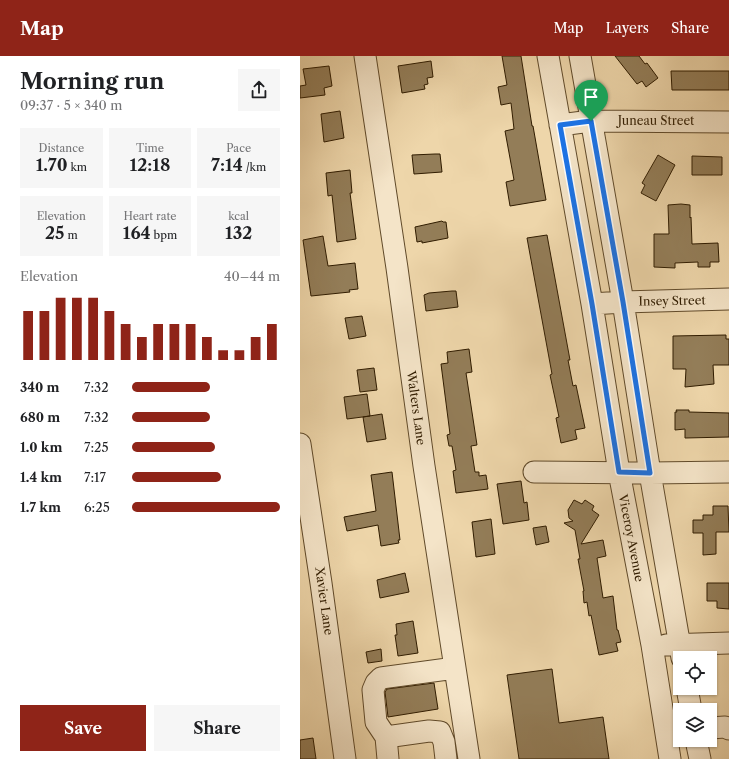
<!DOCTYPE html>
<meta charset="utf-8">
<style>
:root{--surface:#fff;--page:#f6f6f6;--text:#202124;--muted:#757577;--accent:#8f2418}
body{margin:0;font-family:"Libre Caslon Text",serif;background:var(--page);color:var(--text);height:100vh;display:flex;flex-direction:column;font-size:15px;white-space:nowrap}
*{box-sizing:border-box;margin:0}
p{font-size:13px;color:var(--muted)}
.icon{flex:none;width:22px;height:22px;fill:none;stroke:currentColor;stroke-width:2;stroke-linecap:round;stroke-linejoin:round}
.map{position:relative;flex:1;overflow:hidden}
.side{display:flex;flex-direction:column;background:var(--surface);width:300px}
.side>*{flex:none}
.tools{position:absolute;left:373px;top:595px;display:grid;gap:8px}
.tools a{display:grid;place-items:center;width:44px;height:44px;border-radius:0px;background:var(--surface);box-shadow:0 1px 3px #0004;font-size:20px}
.pin{position:absolute;display:grid;place-items:center;width:34px;height:34px;color:#fff;margin:-41px -17px;border-radius:50% 50% 50% 0;rotate:-45deg;box-shadow:0 0 4px #0007}
.pin .icon{rotate:45deg}
.round{display:grid;place-items:center;flex:none;width:42px;height:42px;border-radius:0px;background:var(--page)}
.headline{display:flex;align-items:center;justify-content:space-between;height:68px;padding:0 20px}
h1{font-size:22px;font-weight:800;line-height:30px}
.figures{display:grid;grid-template-columns:repeat(3,1fr);gap:6px;height:68px;padding:4px 20px}
.figures div{display:grid;align-content:center;border-radius:0px;background:var(--page);text-align:center}
.figures b{font-size:17px;font-weight:800}
.figures small{font-size:11px;font-weight:400}
.figures p{font-size:11px}
.chart{height:112px;padding:8px 20px}
.chart p{display:flex;justify-content:space-between}
.chart svg{width:100%;height:72px;margin-top:4px;stroke:var(--accent);stroke-width:6}
.button{display:flex;gap:8px;margin-top:auto;padding:8px 20px}
.button a{flex:1;height:46px;border-radius:0px;background:var(--accent);color:#fff;font-size:16px;font-weight:800;line-height:46px;text-align:center}
.button a+a{background:var(--page);color:var(--text)}
ul{padding:0 20px;list-style:none;font-size:13px}
li{display:grid;grid-template-columns:64px 48px 1fr;align-items:center;height:30px}
li i{height:10px;border-radius:5px;background:var(--accent)}
header{display:flex;align-items:center;gap:24px;box-sizing:border-box;height:56px;padding:0 20px;background:var(--accent);color:#fff}
header strong{font-size:19px}
nav{display:flex;gap:22px;margin-inline-start:auto;font-size:14px}
main{display:flex;flex:1;min-height:0}
.map>svg:first-child{display:block}
</style>
<header>
<strong>Map</strong>
<nav><a>Map</a><a>Layers</a><a>Share</a></nav>
</header>
<main>
<section class="side">
<div class="headline"><div><h1>Morning run</h1><p>09:37 · 5 × 340 m</p></div><a class="round"><svg class="icon" aria-label="share" viewBox="0 0 24 24"><path d="M12 15V3M7 8l5-5 5 5M5 13v7h14v-7"/></svg></a></div>
<div class="figures">
<div><p>Distance</p><b>1.70<small> km</small></b></div>
<div><p>Time</p><b>12:18</b></div>
<div><p>Pace</p><b>7:14<small> /km</small></b></div>
</div>
<div class="figures">
<div><p>Elevation</p><b>25<small> m</small></b></div>
<div><p>Heart rate</p><b>164<small> bpm</small></b></div>
<div><p>kcal</p><b>132</b></div>
</div>
<div class="chart"><p><span>Elevation</span>40–44 m</p>
<svg viewBox="0 0 160 44" preserveAspectRatio="none"><path d="M5 44V14M15 44V14M25 44V6M35 44V6M45 44V6M55 44V14M65 44V22M75 44V30M85 44V22M95 44V22M105 44V22M115 44V30M125 44V38M135 44V38M145 44V30M155 44V22"/></svg>
</div>
<ul>
<li><b>340 m</b>7:32<i style="width:53%"></i></li>
<li><b>680 m</b>7:32<i style="width:53%"></i></li>
<li><b>1.0 km</b>7:25<i style="width:56%"></i></li>
<li><b>1.4 km</b>7:17<i style="width:60%"></i></li>
<li><b>1.7 km</b>6:25<i style="width:100%"></i></li>
</ul>
<div class="button"><a>Save</a><a>Share</a></div>
</section>
<div class="map">
<svg width="429" height="703" viewBox="0 0 429 703">
<rect width="100%" height="100%" fill="#eed6aa"/>
<filter id="stains"><feTurbulence type="fractalNoise" baseFrequency=".005" numOctaves="4"/><feColorMatrix values="0 0 0 0 .2 0 0 0 0 .09 0 0 0 0 .02 0 0 0 .5 -.17"/></filter>
<radialGradient id="worn" r=".72"><stop offset=".6" stop-color="#630" stop-opacity="0"/><stop offset="1" stop-color="#630" stop-opacity=".3"/></radialGradient>
<path fill="#937d58" stroke="#301c00" d="M202 0H221L232 70H233L246 144 210 150 206 126 214 124 205 75 214 73 211 47 201 49 198 31 207 29Z
M315 0H339L345 8 347 7 358 22 346 31 342 25 337 28Z
M131 5 133 21 127 22 128 28 124 29 125 33 102 37 98 10Z
M29 10 32 30 24 32 25 39 0 42V30L6 29 3 13Z
M371 15H429V34H372Z
M40 55 44 82 24 86 21 58Z
M135 98H140L142 116 114 118 112 99Z
M358 99 375 109 356 145 341 137 345 129 342 127Z
M392 100 422 101V119H392Z
M50 114 52 137H50L56 183 37 186 32 139 28 140 26 117Z
M381 148 390 149V162L391 161 392 188 418 187 419 206H410V211H398V206L375 207V212L354 211V178H369L368 149Z
M142 165 143 166H146L148 182 122 187V185L117 186 115 171Z
M247 179 270 304H268L273 330 276 329 285 372 275 374 277 383 261 387 256 362 259 361 250 319 252 318 227 182Z
M23 180 28 210 55 207 58 233 49 234 50 236 11 240 3 184Z
M152 235H156L158 251 126 255 124 239 129 237Z
M62 260 66 280 49 283 45 262Z
M426 279V283H429V309H413L414 328 385 331 386 313H373V280Z
M169 293 172 316 166 317 177 389 171 390 175 416H179V420L186 419 188 433 156 437 153 415 156 414 152 390H149L147 379 150 378 141 308 148 307 147 296Z
M74 312 77 334 60 336 57 314Z
M67 338 70 360 47 363 44 341Z
M376 354H389V356L429 357V381L385 382V373L375 374V356H377Z
M82 358 86 383 67 386 63 361Z
M92 416 100 484H98L99 487 81 490 78 469 47 475 44 461 76 455 71 419Z
M221 425 224 447 227 446 229 464 203 468 197 428Z
M274 444 282 448 285 444 294 450 292 454 299 459 281 488 303 484 306 500 297 502 303 542 313 540 317 574H318L321 586 316 587 318 595 299 599 291 559 289 560 287 546 284 547 283 535H284L278 503H280L275 474 264 467 273 465 269 462 268 454Z
M413 450H428L429 476H416V498L403 499V477H393V464H403V459H413Z
M191 463 195 498 176 501 172 466Z
M246 470 249 486 236 489 233 472Z
M105 517 109 536 80 542 77 524Z
M407 527H429V553L417 552V545H407Z
M113 565 118 597 98 600 95 579H97L96 568Z
M81 593 82 605 68 607 66 596Z
M252 613 259 667 303 661 309 703H219L207 619Z
M134 627 138 653 88 661 85 636 87 633Z
M13 682 16 703H0V684Z"/>
<g fill="none" stroke-linecap="round" stroke-linejoin="round">
<g stroke="#604a2a" stroke-width="23">
<path id="minor" d="M65 0 97 212 124 410 169 703
M248 0 292 248 319 416 352 589 370 703
M280 0 323 246 350 417 382 602
M260 69 291 65 429 66
M292 248 323 246 429 243
M0 388 21 527 45 703
M234 416 350 417 429 416
M366 589 429 587
M387 632 391 654
M410 672 425 671 429 673
M86 681 76 666 73 634 76 627 81 622 155 612
M396 684 400 703
M88 703 86 681 129 675 140 676 144 686 146 703"/>
</g>
<use href="#minor" stroke="#f4e4c8" stroke-width="21"/>
</g>
<g fill="none" stroke-linecap="round" stroke-linejoin="round">
<g stroke="#fff" stroke-width="8">
<path id="route" d="M291 65 323 246 350 417 319 416 292 248 260 69Z"/>
</g>
<use href="#route" stroke="#1a73e8" stroke-width="5"/>
</g>
<g text-anchor="middle" stroke-width="3" stroke-linejoin="round" paint-order="stroke">
<g font-size="12" fill="#301c00" stroke="#f4e4c8">
<text x="356" y="69">Juneau Street</text>
<text transform="translate(372 245) rotate(-1)" y="4">Insey Street</text>
<text transform="translate(116 352) rotate(82)" y="4">Walters Lane</text>
<text transform="translate(331 482) rotate(79)" y="4">Viceroy Avenue</text>
<text transform="translate(24 545) rotate(82)" y="4">Xavier Lane</text>
</g>
</g>
<rect width="100%" height="100%" filter="url(#stains)"/>
<rect width="100%" height="100%" fill="url(#worn)"/>
</svg>
<div class="tools">
<a><svg class="icon" aria-label="locate" viewBox="0 0 24 24"><circle cx="12" cy="12" r="6"/><path d="M12 2v4M12 18v4M2 12h4M18 12h4"/></svg></a>
<a><svg class="icon" aria-label="layers" viewBox="0 0 24 24"><path d="M12 4l9 5-9 5-9-5zM3 14l9 5 9-5"/></svg></a>
</div>
<div class="pin" style="left:291px;top:65px;background:#1e9e55"><svg class="icon" aria-label="arrive" viewBox="0 0 24 24"><path d="M6 21V4h12l-3 4 3 4H6"/></svg></div>
</div>
</main>
